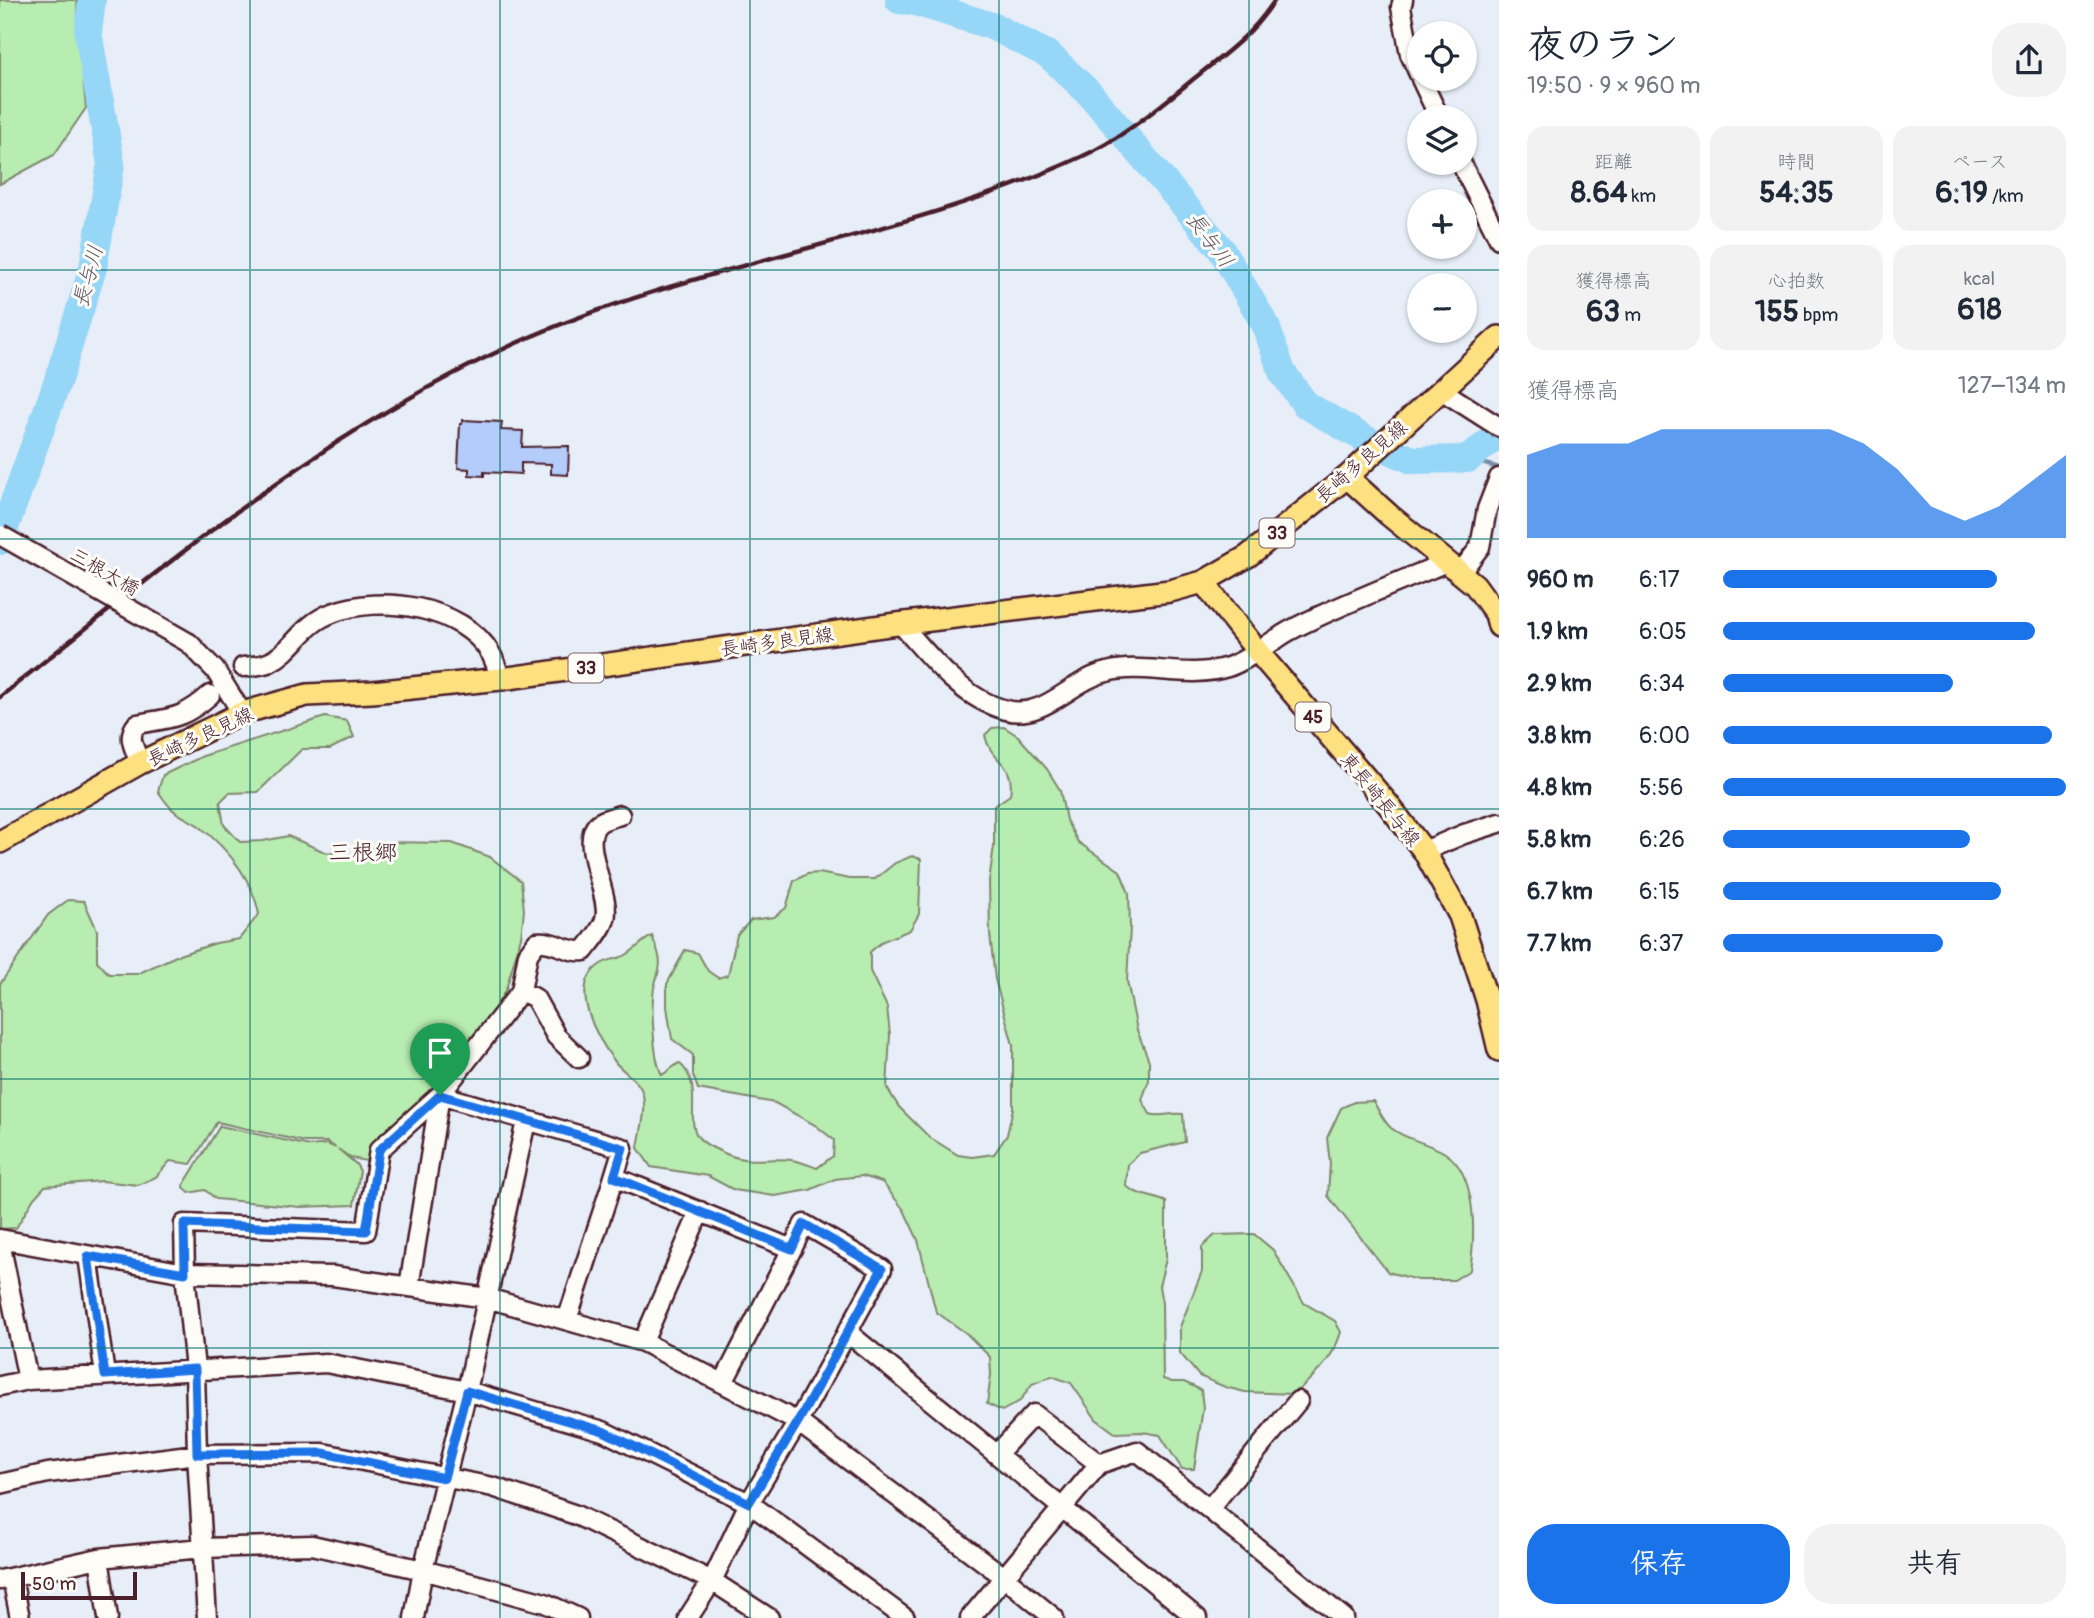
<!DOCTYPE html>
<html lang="ja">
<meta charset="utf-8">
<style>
:root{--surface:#fff;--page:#f2f2f3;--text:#1f2937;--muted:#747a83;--accent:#1a73e8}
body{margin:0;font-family:Pangolin,"Klee One",sans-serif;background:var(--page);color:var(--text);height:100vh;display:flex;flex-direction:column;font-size:26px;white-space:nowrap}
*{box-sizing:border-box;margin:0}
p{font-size:23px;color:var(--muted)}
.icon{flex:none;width:38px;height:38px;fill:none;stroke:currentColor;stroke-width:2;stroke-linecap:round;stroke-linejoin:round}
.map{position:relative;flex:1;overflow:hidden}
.details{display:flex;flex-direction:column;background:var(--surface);width:595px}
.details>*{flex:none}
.controls{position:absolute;left:1407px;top:21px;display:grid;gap:14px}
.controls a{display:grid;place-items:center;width:70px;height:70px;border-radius:50%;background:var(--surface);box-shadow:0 2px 5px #0004;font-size:35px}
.scale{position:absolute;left:21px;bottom:18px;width:116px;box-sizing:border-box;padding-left:7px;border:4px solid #4a1f2b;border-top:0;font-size:19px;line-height:24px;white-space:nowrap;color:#4a1f2b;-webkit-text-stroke:5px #fdfcf7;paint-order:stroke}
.pin{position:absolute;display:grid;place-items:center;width:60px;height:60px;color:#fff;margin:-72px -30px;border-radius:50% 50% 50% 0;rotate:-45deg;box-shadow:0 0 7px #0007}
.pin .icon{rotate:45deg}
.round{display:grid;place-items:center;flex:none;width:74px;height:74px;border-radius:28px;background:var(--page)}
.headline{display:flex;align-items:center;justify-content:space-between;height:119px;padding:0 28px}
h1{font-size:38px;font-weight:700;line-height:52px}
.stats{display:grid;grid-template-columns:repeat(3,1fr);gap:10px;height:119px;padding:7px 28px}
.stats div{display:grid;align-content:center;border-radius:18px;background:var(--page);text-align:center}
.stats b{font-size:30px;font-weight:700}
.stats small{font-size:19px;font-weight:400}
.stats p{font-size:19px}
.chart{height:196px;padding:14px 28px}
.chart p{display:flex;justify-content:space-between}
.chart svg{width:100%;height:126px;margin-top:7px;fill:var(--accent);opacity:.7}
.button{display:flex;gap:14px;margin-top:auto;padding:14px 28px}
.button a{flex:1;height:80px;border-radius:28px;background:var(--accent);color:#fff;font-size:28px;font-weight:700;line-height:80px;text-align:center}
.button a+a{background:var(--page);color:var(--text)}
ul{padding:0 28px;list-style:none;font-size:23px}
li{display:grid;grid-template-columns:112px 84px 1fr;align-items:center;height:52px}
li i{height:18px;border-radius:9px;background:var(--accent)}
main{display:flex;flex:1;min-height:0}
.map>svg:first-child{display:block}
</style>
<main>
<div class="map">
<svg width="1499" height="1618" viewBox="0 0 1499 1618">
<rect width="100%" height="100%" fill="#e7eef8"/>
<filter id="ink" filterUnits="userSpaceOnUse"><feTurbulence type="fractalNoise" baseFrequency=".0143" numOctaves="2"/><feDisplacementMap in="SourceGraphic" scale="14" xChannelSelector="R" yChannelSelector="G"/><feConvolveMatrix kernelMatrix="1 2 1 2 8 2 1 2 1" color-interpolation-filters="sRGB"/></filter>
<g filter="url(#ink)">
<path fill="#b7edb0" stroke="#80866e" stroke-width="2" d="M0 0H77L78 29 86 108 54 155 0 184Z
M325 717 347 721 354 737 330 749H302L258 792 229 793 220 802 224 825 240 842 263 841 288 836 325 852 359 856 380 842 452 843 490 857 521 881 524 910 521 937 506 989 490 1017 437 1087 378 1139 366 1161 351 1158 338 1149 356 1164 360 1171 354 1205 300 1207 216 1199 205 1190 189 1193 183 1186 220 1126 310 1146 327 1144 336 1148 327 1142H305L217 1122 191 1164 170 1161 156 1177 138 1185 102 1181 45 1186 34 1198 16 1228 0 1229V984L48 915 68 900 84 901 97 930V961L109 974H137L176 956 216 943 239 939 259 914C252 878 228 849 199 826 191 820 179 816 172 809 167 804 162 797 158 791L163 775 203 756Z
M1004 727 1018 736 1047 769 1060 790 1066 820 1078 842 1120 871 1129 893 1130 927 1127 981 1137 1030 1149 1061V1080L1142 1100 1150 1114C1161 1118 1171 1112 1183 1114L1185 1142 1140 1153 1128 1164 1126 1186C1140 1197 1151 1195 1166 1202V1259L1159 1286 1162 1303 1163 1379 1172 1382H1184L1201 1390 1203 1408 1194 1469H1182L1160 1435 1142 1432 1115 1433 1096 1419 1071 1383 1052 1376 1032 1384 1020 1401 1002 1411 987 1404 991 1375 990 1357 966 1333 936 1312 918 1240 904 1210 882 1182 862 1176 835 1179 810 1190 775 1196 734 1190 708 1176 651 1167 638 1148C640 1132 647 1111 643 1095 640 1080 625 1074 616 1063 598 1040 566 986 601 964 609 959 619 959 626 955 636 949 642 941 652 936 654 942 658 950 659 956 662 968 656 977 654 988 651 1008 653 1058 662 1075L679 1063C705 1084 684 1122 699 1138 704 1144 715 1149 722 1152 748 1165 766 1157 791 1160 800 1161 809 1165 817 1168L833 1156 834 1140 815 1125 775 1103 698 1089 693 1075V1055L672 1039 667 1007V984L685 950 698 953 708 971 718 978 728 975 737 935 751 920 774 917 786 908 794 881 807 874 819 873 850 879H875L895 863 912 856 921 859 919 914 910 930 883 941 870 952V971L887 1007 890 1035 887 1088 899 1107 929 1137 958 1155 972 1157 994 1154 1007 1135 1013 1108V1045L995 979 990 934 989 881 994 846V806L1010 795C1016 761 990 763 985 735L992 728Z
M1373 1101C1378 1109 1384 1122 1391 1128 1406 1140 1429 1143 1445 1153 1478 1174 1475 1237 1470 1270L1454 1280H1418L1388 1272 1328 1196 1330 1163 1327 1138 1341 1108 1354 1102Z
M1254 1234 1273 1250 1304 1303 1335 1321 1341 1332C1333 1360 1315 1375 1294 1394L1245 1392 1225 1387 1199 1376 1180 1353V1327L1202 1271V1247L1215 1235Z"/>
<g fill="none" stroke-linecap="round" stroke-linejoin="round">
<path stroke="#788da5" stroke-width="4.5" d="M1468 459 1499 468"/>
<path stroke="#96d6f7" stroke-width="28" d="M899 0 912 1 992 26 1049 55 1090 94 1221 249 1266 326 1282 372 1306 405 1365 439 1412 460 1468 459 1499 434
M0 541 57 383 93 268 111 164 88 32 92 0"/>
</g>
<path fill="#b4ccfa" stroke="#4a1f2b" stroke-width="2" d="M463 420 502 422 501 430 523 431 522 447 569 446 568 475 551 474V464L521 463V474L484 472V476L469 475V469L458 468 460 424H462Z"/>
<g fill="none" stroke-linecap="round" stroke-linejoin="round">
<g stroke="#4a1f2b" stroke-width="23">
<path id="minor" d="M1403 0 1401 7 1410 54 1419 74
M1421 79 1439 117
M1461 163 1499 239
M1441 390 1499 427
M1460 573 1480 547 1487 509 1499 478
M901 624C929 656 962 699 1006 710 1045 720 1071 680 1107 672 1144 662 1186 680 1228 667 1246 661 1262 648 1278 638 1289 630 1303 624 1315 618 1358 598 1403 580 1447 562
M189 643 215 670 242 713
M243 667C252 666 262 666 270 662 294 650 302 624 332 613 380 594 463 606 491 654 495 661 498 671 501 679
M140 763C135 749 126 737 137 724 171 718 183 719 210 695
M1424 851 1464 834 1499 823
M521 991 535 998 556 1036 579 1058
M0 1239 185 1273 333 1276 487 1298 643 1342 798 1422 1004 1577 1054 1618
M0 1242 28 1380
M88 1256 105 1375
M409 1287 440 1095 521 991 528 954 537 942C554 940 567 953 584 951 591 942 602 930 605 919 612 895 577 841 599 823 604 819 614 817 620 815
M567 1320 614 1177
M847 1332 1197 1618
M643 1342 700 1211
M723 1383 792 1249
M0 1386 28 1380 326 1363 467 1391 603 1431 749 1503 905 1618
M997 1454 1034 1414 1099 1464
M0 1484 48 1473 197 1454 323 1453 493 1487 576 1515 712 1581 769 1618
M1209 1509 1298 1401
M99 1558 108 1618
M12 1578 20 1618
M0 1580 99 1558 202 1548 312 1545 423 1570 545 1603 578 1618
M207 1618 197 1454 195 1369 185 1273 184 1224 366 1231 379 1150 440 1095 623 1148 614 1177 792 1249 804 1224 882 1269 798 1422 749 1503 712 1581 688 1618
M414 1618 423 1570 467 1391 526 1121
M970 1618 1099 1464 1137 1451 1344 1618"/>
</g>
<g stroke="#4a1f2b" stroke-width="26">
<path id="major" d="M1347 477 1389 515 1475 585 1496 614 1499 626
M1203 582 1258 652 1387 803 1424 851 1460 916 1487 1000 1499 1050
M0 842 140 763 242 713 307 695 372 692 501 679 889 625 1170 591 1203 582 1248 556 1347 477 1499 337"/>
</g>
<use href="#minor" stroke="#fdfcf7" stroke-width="18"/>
<use href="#major" stroke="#fde080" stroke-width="21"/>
<path stroke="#4a1f2b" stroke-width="4.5" d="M0 697C162 568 322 432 512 345 694 262 898 241 1081 157 1123 138 1160 106 1196 77 1214 62 1236 47 1252 29 1261 20 1268 10 1275 0"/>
<g stroke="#4a1f2b" stroke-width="23" stroke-linecap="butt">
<path id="minor-bridge" d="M0 535 189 643"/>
</g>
<use href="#minor-bridge" stroke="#fdfcf7" stroke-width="18"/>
</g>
</g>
<g fill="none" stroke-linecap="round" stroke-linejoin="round" filter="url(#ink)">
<g stroke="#fff" stroke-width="14">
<path id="route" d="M440 1095 623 1148 614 1177 792 1249 804 1224 882 1269 798 1422 749 1503 603 1431 467 1391 444 1478 323 1453 197 1454 195 1369 105 1375 88 1256 185 1273 184 1224 366 1231 379 1150Z"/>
</g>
<use href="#route" stroke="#1a73e8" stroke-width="9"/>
</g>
<path fill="none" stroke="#0f766e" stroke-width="2" stroke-opacity="0.55" d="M250 0V1618M500 0V1618M750 0V1618M999 0V1618M1249 0V1618M0 270H1499M0 539H1499M0 809H1499M0 1079H1499M0 1348H1499"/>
<g text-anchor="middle" stroke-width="6" stroke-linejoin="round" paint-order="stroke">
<g fill="#fdfcf7" stroke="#806168" stroke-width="2">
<rect x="1259.5" y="518.5" width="35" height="29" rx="5"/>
<rect x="568.5" y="653.5" width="35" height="29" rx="5"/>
<rect x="1295.5" y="702.5" width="35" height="29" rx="5"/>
</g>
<g font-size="18" font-weight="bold" fill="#4a1f2b">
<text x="1277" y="539">33</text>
<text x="586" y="674">33</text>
<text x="1313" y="723">45</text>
</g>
<g font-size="19" fill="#4a1f2b" stroke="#fdfcf7">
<text transform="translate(1361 461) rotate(-41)" y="7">長崎多良見線</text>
<text transform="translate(105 571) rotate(30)" y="7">三根大橋</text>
<text transform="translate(777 641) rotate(-8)" y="7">長崎多良見線</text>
<text transform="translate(200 736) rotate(-25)" y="7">長崎多良見線</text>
<text transform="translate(1381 799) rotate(51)" y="7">東長崎長与線</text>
</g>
<g font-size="21" font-style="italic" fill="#615668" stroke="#fdfcf7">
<text transform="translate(1210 240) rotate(53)" y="7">長与川</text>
<text transform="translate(88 276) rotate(-75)" y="7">長与川</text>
</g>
<g font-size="23" fill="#4a1f2b" stroke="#fdfcf7">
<text x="363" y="860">三根郷</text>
</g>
</g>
</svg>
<div class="controls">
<a><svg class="icon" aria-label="locate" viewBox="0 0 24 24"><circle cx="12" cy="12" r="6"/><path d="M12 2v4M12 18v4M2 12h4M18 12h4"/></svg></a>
<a><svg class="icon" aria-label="layers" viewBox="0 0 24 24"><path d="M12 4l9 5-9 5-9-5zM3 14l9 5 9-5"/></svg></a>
<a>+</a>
<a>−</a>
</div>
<div class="scale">50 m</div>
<div class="pin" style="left:440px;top:1095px;background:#1e9e55"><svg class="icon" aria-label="arrive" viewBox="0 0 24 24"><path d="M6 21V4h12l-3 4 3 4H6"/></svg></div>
</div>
<section class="details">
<div class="headline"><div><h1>夜のラン</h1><p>19:50 · 9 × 960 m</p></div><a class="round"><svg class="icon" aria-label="share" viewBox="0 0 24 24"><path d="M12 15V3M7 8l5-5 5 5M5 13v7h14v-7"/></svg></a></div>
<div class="stats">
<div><p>距離</p><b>8.64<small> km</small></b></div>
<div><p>時間</p><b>54:35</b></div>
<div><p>ペース</p><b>6:19<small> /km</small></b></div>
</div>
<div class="stats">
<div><p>獲得標高</p><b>63<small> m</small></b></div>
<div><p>心拍数</p><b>155<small> bpm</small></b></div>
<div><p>kcal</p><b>618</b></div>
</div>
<div class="chart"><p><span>獲得標高</span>127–134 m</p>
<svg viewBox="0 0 160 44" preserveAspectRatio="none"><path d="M0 44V15L10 11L20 11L30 11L40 6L50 6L60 6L70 6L80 6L90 6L100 11L110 20L120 33L130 38L140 33L150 24L160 15V44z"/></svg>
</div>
<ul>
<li><b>960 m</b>6:17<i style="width:80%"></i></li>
<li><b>1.9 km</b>6:05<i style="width:91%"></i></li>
<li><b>2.9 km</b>6:34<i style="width:67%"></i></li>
<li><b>3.8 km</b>6:00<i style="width:96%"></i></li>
<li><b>4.8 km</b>5:56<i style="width:100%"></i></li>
<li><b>5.8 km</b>6:26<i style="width:72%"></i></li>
<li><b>6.7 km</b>6:15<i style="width:81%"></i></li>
<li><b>7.7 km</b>6:37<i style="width:64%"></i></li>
</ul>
<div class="button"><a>保存</a><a>共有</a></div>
</section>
</main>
